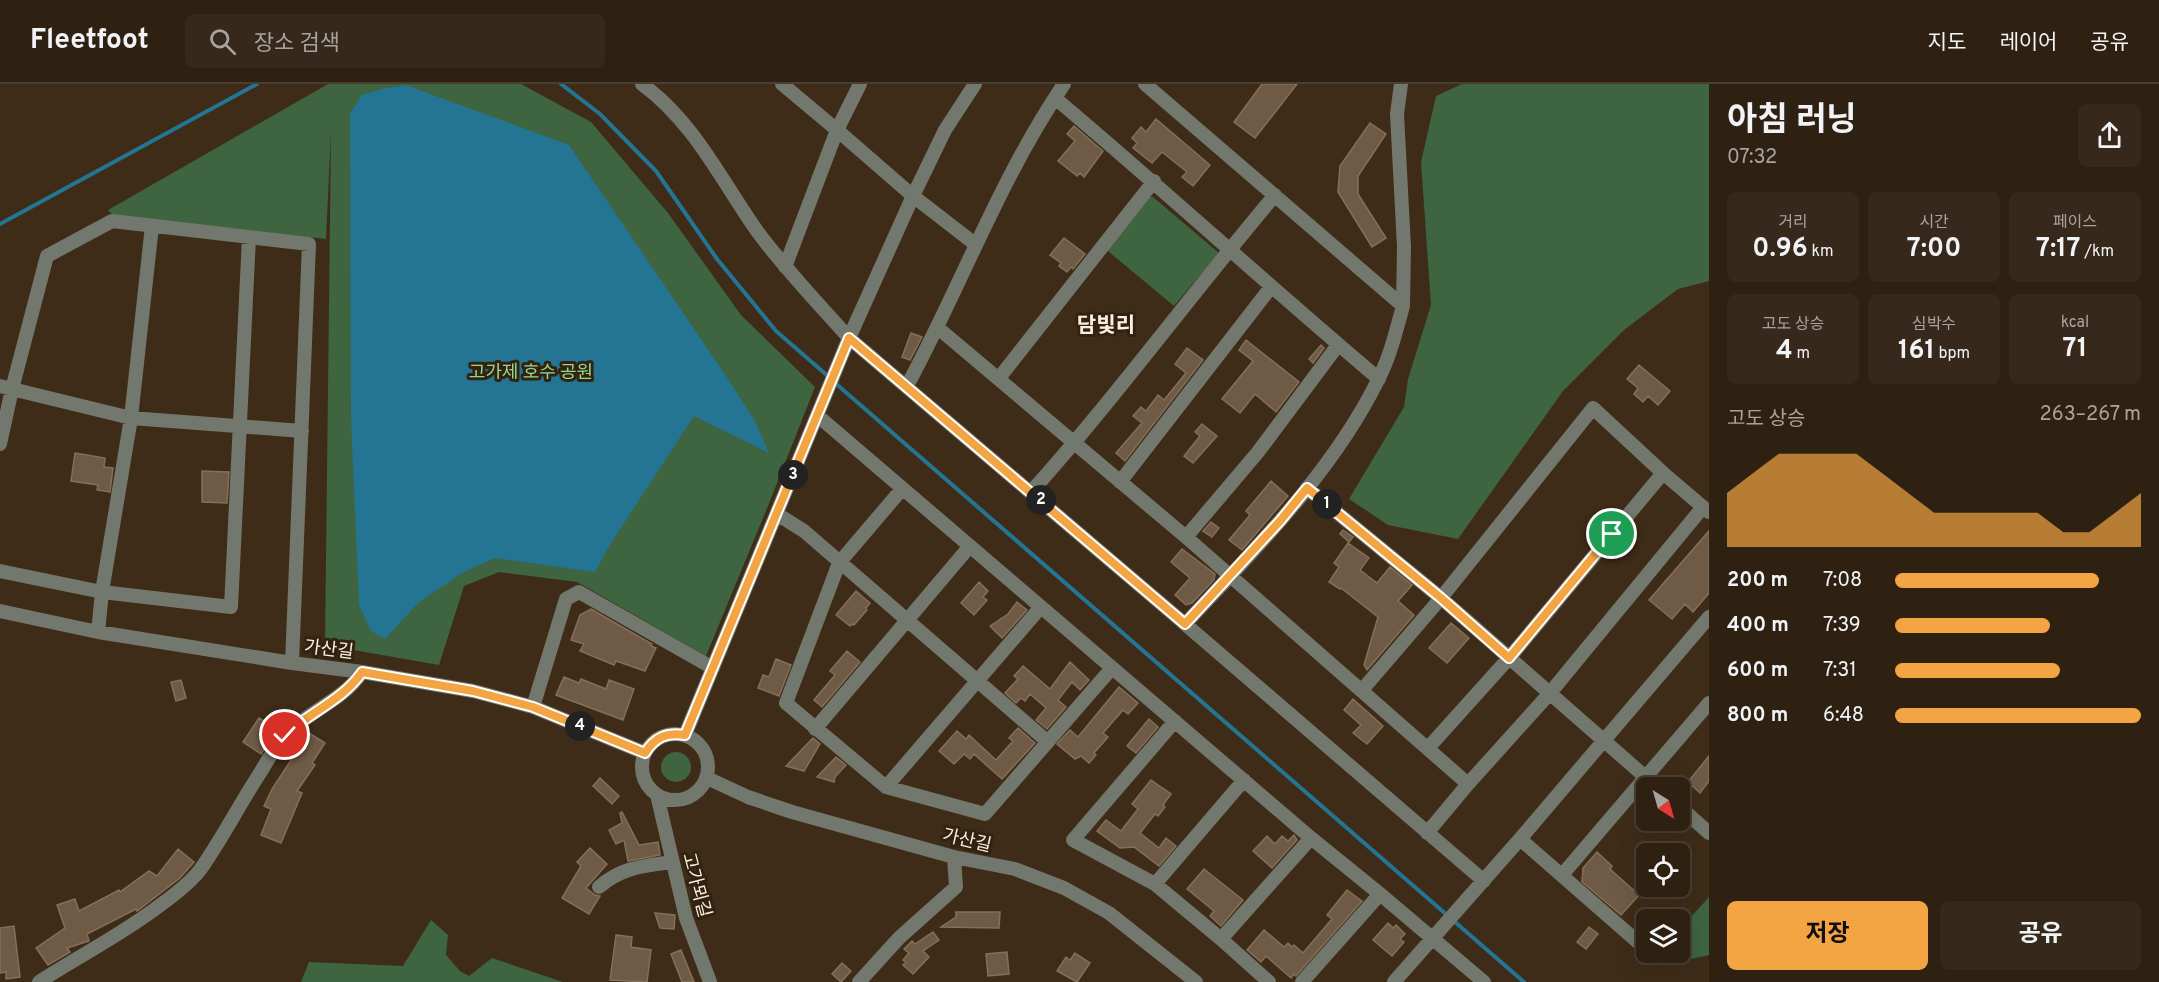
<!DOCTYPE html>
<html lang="ko">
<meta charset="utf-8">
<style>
:root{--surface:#2e2112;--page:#36291b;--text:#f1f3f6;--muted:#a7a39f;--line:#493e32;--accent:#f3a443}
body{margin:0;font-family:Overpass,"Noto Sans KR",sans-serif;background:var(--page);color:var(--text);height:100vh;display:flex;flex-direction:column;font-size:22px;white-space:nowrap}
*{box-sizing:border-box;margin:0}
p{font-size:20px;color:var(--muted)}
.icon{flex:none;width:33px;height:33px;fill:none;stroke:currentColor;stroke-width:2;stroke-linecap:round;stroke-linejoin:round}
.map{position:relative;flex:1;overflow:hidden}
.details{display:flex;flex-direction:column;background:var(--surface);width:450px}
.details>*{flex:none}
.needle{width:39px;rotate:143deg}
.buttons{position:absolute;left:1636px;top:693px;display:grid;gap:12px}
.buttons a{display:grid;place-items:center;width:54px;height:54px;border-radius:9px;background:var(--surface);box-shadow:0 6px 24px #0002,0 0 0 2px var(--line);font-size:30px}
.pin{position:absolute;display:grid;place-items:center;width:51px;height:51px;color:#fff;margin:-26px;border:3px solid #fff;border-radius:50%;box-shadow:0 2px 6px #0007}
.km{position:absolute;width:30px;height:30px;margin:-15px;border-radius:50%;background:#222;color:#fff;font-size:16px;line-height:30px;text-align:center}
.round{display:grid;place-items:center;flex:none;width:63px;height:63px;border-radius:9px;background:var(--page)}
.overview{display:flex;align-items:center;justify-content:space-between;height:102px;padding:0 18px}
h1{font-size:33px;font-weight:700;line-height:45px}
.figures{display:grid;grid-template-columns:repeat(3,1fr);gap:9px;height:102px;padding:6px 18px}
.figures div{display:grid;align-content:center;border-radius:9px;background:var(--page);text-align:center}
.figures b{font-size:26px;font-weight:700}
.figures small{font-size:16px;font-weight:400}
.figures p{font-size:16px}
.chart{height:168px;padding:12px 18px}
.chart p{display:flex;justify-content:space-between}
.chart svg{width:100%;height:108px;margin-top:6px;fill:var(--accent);opacity:.7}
.action{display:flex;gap:12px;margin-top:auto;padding:12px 18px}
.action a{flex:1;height:69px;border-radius:9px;background:var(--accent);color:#111;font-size:24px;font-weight:700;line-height:69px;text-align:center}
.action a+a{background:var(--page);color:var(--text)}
ul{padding:0 18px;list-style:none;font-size:20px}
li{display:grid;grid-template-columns:96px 72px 1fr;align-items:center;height:45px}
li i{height:15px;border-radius:8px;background:var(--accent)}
header{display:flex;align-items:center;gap:36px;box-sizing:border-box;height:84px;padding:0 30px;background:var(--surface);border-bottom:2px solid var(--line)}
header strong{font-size:28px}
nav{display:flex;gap:33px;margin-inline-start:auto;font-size:21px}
.search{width:420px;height:54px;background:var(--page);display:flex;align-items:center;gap:15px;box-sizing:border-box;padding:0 21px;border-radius:9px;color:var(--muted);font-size:22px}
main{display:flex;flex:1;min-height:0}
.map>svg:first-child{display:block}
</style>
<header>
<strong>Fleetfoot</strong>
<div class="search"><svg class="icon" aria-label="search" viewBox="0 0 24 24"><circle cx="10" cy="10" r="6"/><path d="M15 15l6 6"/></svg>장소 검색</div>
<nav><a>지도</a><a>레이어</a><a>공유</a></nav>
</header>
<main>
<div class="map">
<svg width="1709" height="898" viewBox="0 0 1709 898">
<rect width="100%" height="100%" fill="#3e2c18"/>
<path fill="#3e6440" d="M328 0H521L591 38 668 129 741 231 815 303 768 422 706 572 577 498 499 488 464 502 439 581 325 561 331 47 326 155 113 131 108 126Z
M1462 0H1709V197L1678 205 1624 246 1563 307 1458 455 1388 441 1349 415 1404 323 1408 295 1431 221 1421 78 1436 12Z
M1147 112 1153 113 1219 169 1174 222 1103 163Z
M661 683a15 15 0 1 1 30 0a15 15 0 1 1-30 0Z
M1709 813V871L1662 881 1656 871 1658 869 1680 868V845Z
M431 836 448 851 446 871 460 887 469 892 492 874 563 898H301L309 878 403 882Z"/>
<path fill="#247593" d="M406 1 569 61 726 292 755 337 769 369 694 332 611 459 595 488 495 474 464 488 419 518 385 555 371 547 359 521 351 334 350 30 362 11 382 5Z"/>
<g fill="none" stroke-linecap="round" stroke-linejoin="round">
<path stroke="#247593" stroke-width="4" d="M561 0 600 30 656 87 717 175 776 247 829 293
M0 140 257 0
M834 298 1524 898"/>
</g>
<path fill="#6e5a45" stroke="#84705a" stroke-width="1.5" d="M1262 0H1297L1255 54 1234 38Z
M1156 35 1210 81 1193 102 1182 93 1187 88 1162 68 1152 79 1133 64 1137 59 1132 54 1141 43 1146 48Z
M1370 39 1386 50 1358 92V110L1386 154 1372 163 1338 108 1340 82Z
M1074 42 1103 67 1084 93 1080 89 1077 92 1058 77 1075 57 1067 50Z
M1064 154 1085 170 1073 185 1071 183 1067 188 1059 182 1061 179 1050 171Z
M911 249 922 253 910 276 902 273Z
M1246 256 1299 298 1276 328 1255 310 1240 329 1222 315 1253 277 1239 266Z
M1321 261 1324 264 1313 279 1309 275Z
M1187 264 1203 276 1125 377 1116 369 1142 339 1133 332 1141 323 1146 327 1158 311 1164 316 1186 289 1175 280Z
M1639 281 1670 307 1658 321 1648 312 1643 318 1634 310 1638 304 1627 295Z
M1202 340 1217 352 1193 379 1184 372 1200 352 1195 348Z
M75 369 105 374 104 383 113 384 110 408 97 406 98 401 71 397Z
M202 387 229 388 227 419 202 418Z
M1271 397 1288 412 1242 466 1229 456 1250 431 1246 427Z
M1211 438 1219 444 1212 453 1203 447Z
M1343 446 1353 453 1349 458 1340 450Z
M1709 447V509L1693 528 1685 520 1672 535 1649 516Z
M1348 459 1369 474 1360 486 1377 499 1390 483 1412 501 1398 517 1414 531 1367 586 1364 581 1378 533 1341 504 1340 505 1329 498 1339 483 1334 479Z
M1182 465 1215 490 1214 496 1192 519 1186 521 1175 511 1190 494 1171 478Z
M979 498 988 507 983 513 987 516 974 531 961 519Z
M856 507 870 519 866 524 867 526 854 541 852 540 850 542 836 531Z
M1017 518 1027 526 1002 554 990 542 1008 530Z
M591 525 652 560 651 562 656 564 645 587 616 577 614 581 580 567 584 560 571 556 580 531Z
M1451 539 1469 554 1447 579 1429 564Z
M847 567 860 578 822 623 814 616 835 591 830 587Z
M776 575 791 581 779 612 758 604 763 591 769 593Z
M1070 578 1089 596 1080 606 1072 598 1058 616 1066 623 1047 645 1036 636 1046 624 1030 610 1025 617 1021 614 1016 619 1005 609 1018 595 1014 592 1023 582 1050 605Z
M564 593 579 599 581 595 606 605 609 596 634 605 623 636 556 611Z
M181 596 186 614 176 617 171 598Z
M1119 603 1138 619 1128 630 1123 626 1103 649 1108 653 1094 669 1096 671 1089 679 1081 672 1075 675 1057 660 1070 646 1078 653Z
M1353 615 1383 642 1367 660 1353 649 1361 641 1344 626Z
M259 634 275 644 273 648 275 649 261 670 243 658Z
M1149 635 1158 643 1136 669 1127 662Z
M1018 644 1035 659 1002 695 974 670 970 675 964 670 954 680 939 667 957 647 966 655 969 651 996 676 1013 657 1009 654Z
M309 649 325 659 312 679 315 681 297 707 302 709 281 759 261 751 271 725 264 722 272 705Z
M813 654 820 660 804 687 786 682Z
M1709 672V697L1700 709 1688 698Z
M836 673 846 681 835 693 834 698 817 693Z
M600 694 619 712 612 720 593 702Z
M1151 696 1171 710 1163 721 1165 723 1158 732 1155 730 1140 749 1159 764 1166 754 1176 762 1159 782 1134 763 1120 764 1097 747 1106 736 1121 747 1138 725 1132 720Z
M622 728 639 761 658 758 660 771 628 777 624 756 616 760 609 746 622 739 620 729Z
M1294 751 1297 756 1272 784 1253 767 1267 752 1275 760 1282 752 1288 757Z
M590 764 607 780 586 804 595 811 600 812 589 830 562 814 581 782 577 778Z
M178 765 194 778 180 794 137 827 136 825 87 850 89 857 67 864 70 868 48 881 36 864 65 844 57 821 75 815 79 827 119 806 120 808 149 787 157 792Z
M1597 768 1612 782 1610 785 1639 811 1621 831 1582 798 1583 784Z
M1204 785 1243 816 1221 842 1210 832 1214 827 1187 805Z
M1347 806 1362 817 1296 892 1294 890 1291 894 1266 872 1261 878 1247 866 1264 846 1284 863 1288 859 1292 863 1294 861 1303 869 1332 835 1327 831Z
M956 828H1000L999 844 941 843 956 833Z
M655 829 675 831 674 845 660 844Z
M1388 839 1393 844 1396 841 1405 850 1400 855 1404 858 1392 872 1373 856Z
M14 842 20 893 6 895V888L0 889V844Z
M1589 843 1598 850 1586 865 1577 858Z
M933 848 939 856 923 867 929 873 913 890 903 881 906 878 903 876 909 869 904 865 912 857 915 860Z
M616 851 632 853 631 863 651 866 647 898 610 896Z
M681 866 694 898H682L671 870Z
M1007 868 1009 890 988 892 986 870Z
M1075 869 1090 879 1077 898 1057 887 1066 873 1070 876Z
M842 879 851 887 841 898 832 890Z"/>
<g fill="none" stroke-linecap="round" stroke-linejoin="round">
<path stroke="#72786d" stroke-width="14" d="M642 0C694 38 721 96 757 147 785 185 818 219 849 254L685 651
M782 0 837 46 785 183
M860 0 837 46 913 112 975 160
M975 0 945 46 913 112 849 254 1185 540C1255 465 1332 389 1378 296 1390 273 1396 247 1403 222L1145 0
M1401 0 1397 30 1404 163 1403 222
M1055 14C1164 106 1270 203 1379 295
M938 244 1186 453 1468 700 1550 609 1703 423 1709 428
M999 294 1154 97
M0 302 12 305 47 172 112 137 309 160 292 579
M907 302C961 202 1000 94 1064 0
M818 332 1311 754 1380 810 1484 898
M0 360 12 305 131 334 302 347
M1120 398 1271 203
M1307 404 1441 514 1658 704
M902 405 839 479 786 619 886 703 1040 524
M1031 408C1117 312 1192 209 1275 111
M777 430 804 447 1048 658
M1186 453 1258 368 1338 261
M0 487 102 508 131 334 152 142
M0 527 98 548 292 579 362 588 473 607 533 623 645 669
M1185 540 1484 797
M98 548 102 508 231 523 249 153
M1362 606 1441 514 1593 324 1663 389
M533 623 566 515 579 508 713 584
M1175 637 1073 756 1155 800 1221 855 1269 898
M815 645 970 462
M642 683a33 33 0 1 1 66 0a33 33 0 1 1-66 0Z
M1428 664 1509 574 1663 389 1703 423
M707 694 748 713 792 728 954 773 1015 785 1064 804 1109 829 1196 898
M886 703 985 730 1112 584
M657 711 686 834 710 898
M1680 723 1709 749
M1427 749 1468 700
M1520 755 1647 866
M1562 791 1709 619
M1155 800 1244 696
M599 803C622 783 643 782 672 778
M1221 855 1311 754
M39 898C79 872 121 851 159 822 173 812 189 800 200 786 222 755 239 721 260 689 268 676 275 662 286 651 309 626 343 617 362 588
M859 898 899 854 956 803 954 773
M1302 898 1380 810
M1394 898 1520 755 1709 533"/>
</g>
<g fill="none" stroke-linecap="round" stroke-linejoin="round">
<g stroke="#fff" stroke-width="12">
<path id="route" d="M285 651C310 628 343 616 362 588L473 607 533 623 645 669C655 653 667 648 685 651L849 254 1185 540 1280 437 1307 404 1441 514 1509 574 1612 450"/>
</g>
<use href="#route" stroke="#f3a443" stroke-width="8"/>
</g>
<g text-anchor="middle" stroke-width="6" stroke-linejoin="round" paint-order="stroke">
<g font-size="18" fill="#91d894" stroke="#33220f">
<text x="531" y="294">고가제 호수 공원</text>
</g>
<g font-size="18" fill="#faefe2" stroke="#33220f">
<text transform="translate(329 565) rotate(7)" y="6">가산길</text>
<text transform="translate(967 756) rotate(13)" y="6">가산길</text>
<text transform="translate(697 801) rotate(75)" y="6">고가뫼길</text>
</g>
<g font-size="21" font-weight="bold" fill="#faefe2" stroke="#33220f">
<text x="1106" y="248">담빛리</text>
</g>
</g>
</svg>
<div class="buttons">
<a><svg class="needle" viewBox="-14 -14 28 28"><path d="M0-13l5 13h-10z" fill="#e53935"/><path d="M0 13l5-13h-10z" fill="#a7a39f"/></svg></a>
<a><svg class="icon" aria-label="locate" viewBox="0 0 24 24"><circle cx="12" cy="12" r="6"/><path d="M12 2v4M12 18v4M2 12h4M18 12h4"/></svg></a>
<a><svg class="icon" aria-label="layers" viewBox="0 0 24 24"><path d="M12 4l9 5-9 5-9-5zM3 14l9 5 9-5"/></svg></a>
</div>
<div class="pin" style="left:1612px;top:450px;background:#1e9e55"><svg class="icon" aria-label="arrive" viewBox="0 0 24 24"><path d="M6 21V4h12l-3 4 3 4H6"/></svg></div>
<div class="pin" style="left:285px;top:651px;background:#d93025"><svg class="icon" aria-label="check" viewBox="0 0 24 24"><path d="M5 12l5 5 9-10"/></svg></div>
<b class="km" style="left:1327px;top:420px">1</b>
<b class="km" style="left:1041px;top:416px">2</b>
<b class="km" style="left:793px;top:391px">3</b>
<b class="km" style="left:580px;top:642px">4</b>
</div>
<section class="details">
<div class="overview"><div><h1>아침 러닝</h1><p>07:32</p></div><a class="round"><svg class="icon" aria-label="share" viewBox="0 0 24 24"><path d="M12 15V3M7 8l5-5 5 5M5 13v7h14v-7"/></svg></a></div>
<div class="figures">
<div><p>거리</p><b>0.96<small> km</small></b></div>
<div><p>시간</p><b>7:00</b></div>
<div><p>페이스</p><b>7:17<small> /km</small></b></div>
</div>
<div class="figures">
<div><p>고도 상승</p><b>4<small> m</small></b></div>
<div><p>심박수</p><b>161<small> bpm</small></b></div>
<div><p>kcal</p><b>71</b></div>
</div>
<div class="chart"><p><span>고도 상승</span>263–267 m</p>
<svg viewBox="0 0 160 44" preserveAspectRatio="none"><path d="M0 44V22L10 14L20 6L30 6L40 6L50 6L60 14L70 22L80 30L90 30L100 30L110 30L120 30L130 38L140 38L150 30L160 22V44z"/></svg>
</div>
<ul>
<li><b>200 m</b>7:08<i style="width:83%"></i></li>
<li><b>400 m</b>7:39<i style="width:63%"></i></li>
<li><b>600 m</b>7:31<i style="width:67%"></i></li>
<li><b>800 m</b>6:48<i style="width:100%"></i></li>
</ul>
<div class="action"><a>저장</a><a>공유</a></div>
</section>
</main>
